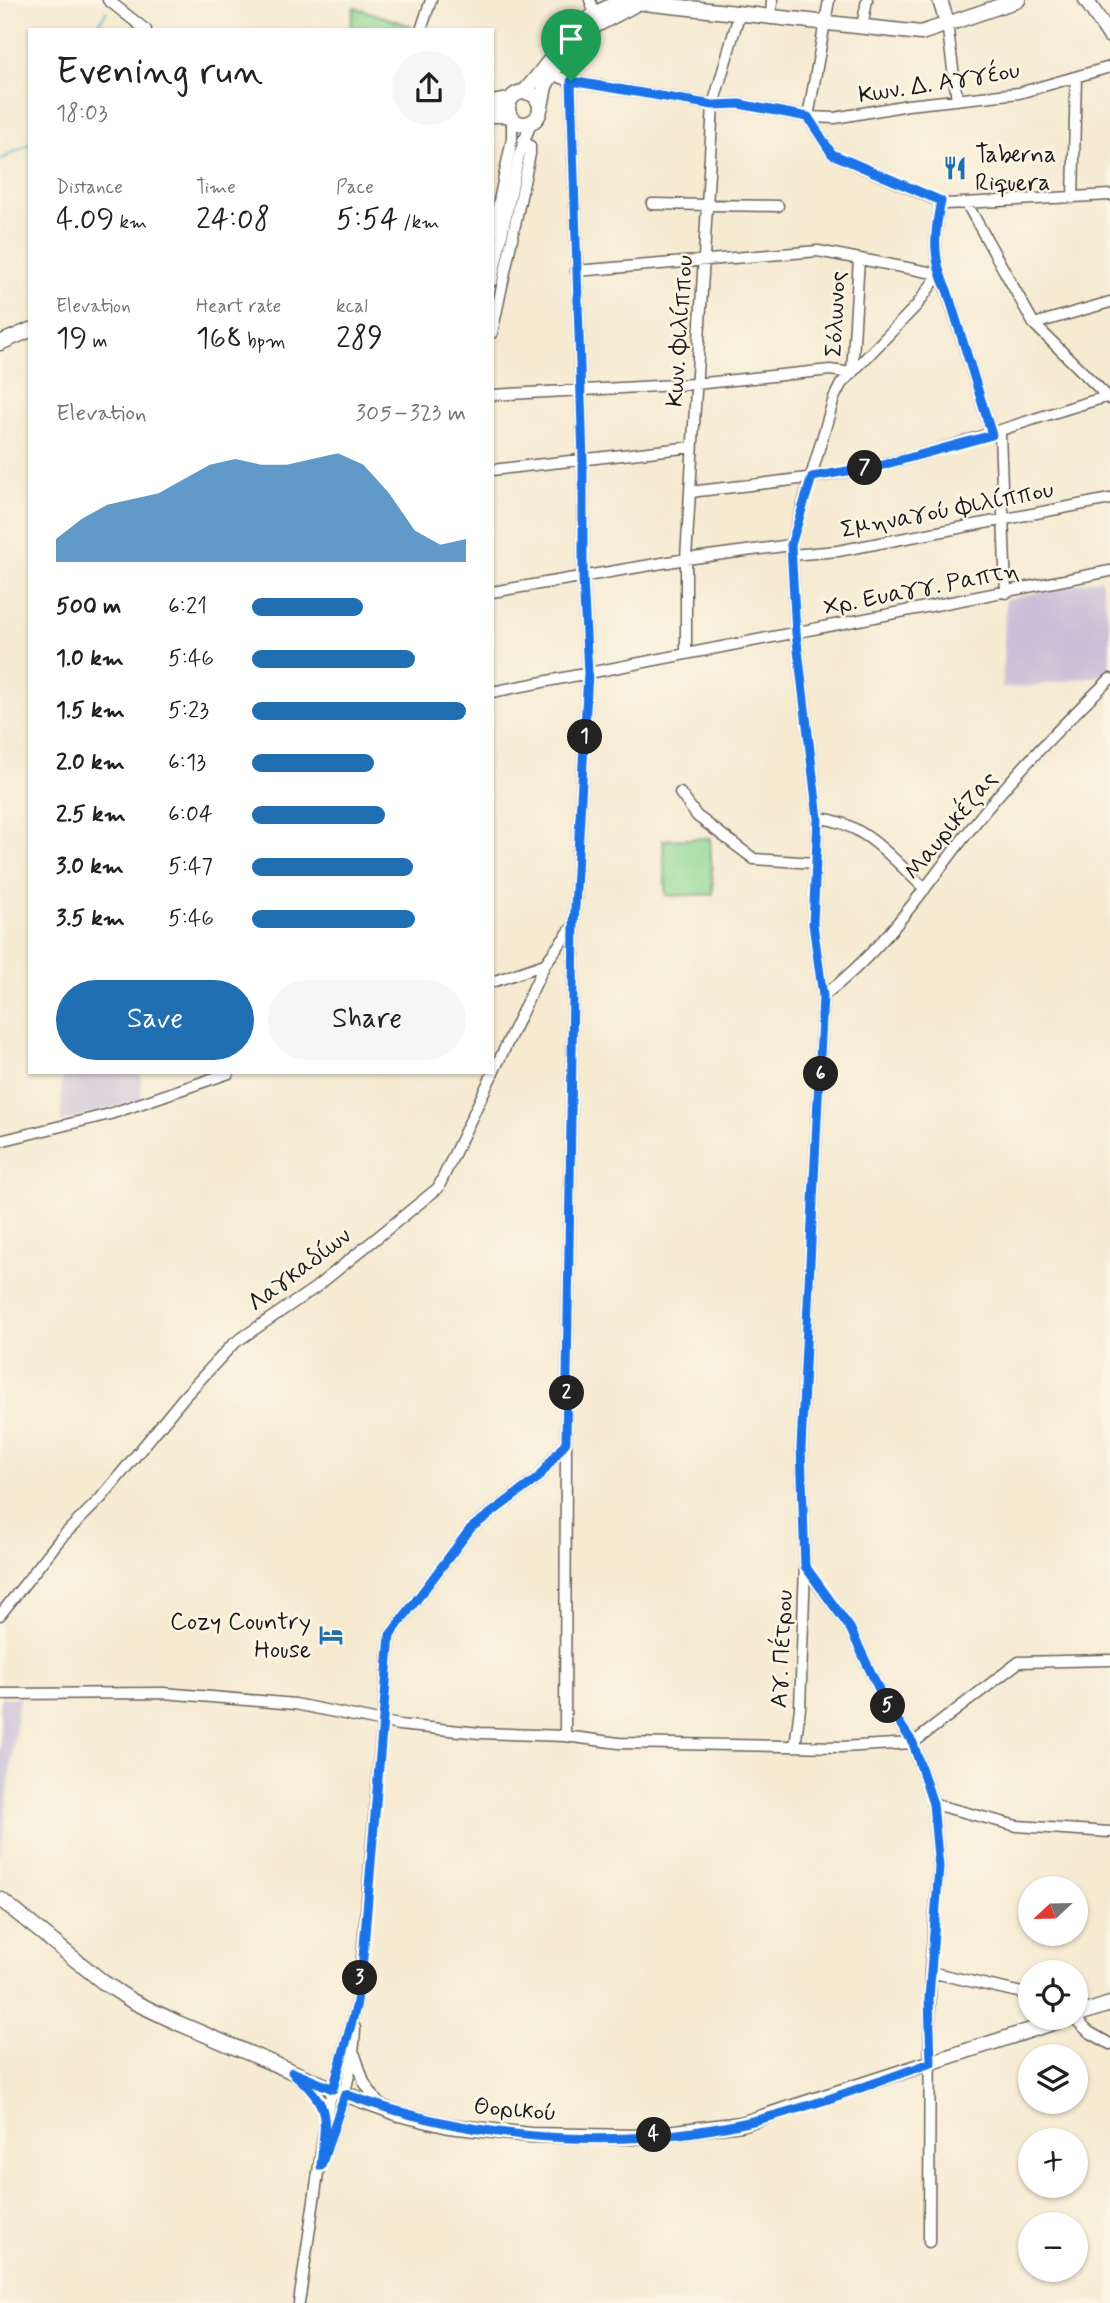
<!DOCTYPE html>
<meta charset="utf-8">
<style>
:root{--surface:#fff;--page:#f6f6f6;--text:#202124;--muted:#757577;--accent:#1f6fb2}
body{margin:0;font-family:Mynerve,sans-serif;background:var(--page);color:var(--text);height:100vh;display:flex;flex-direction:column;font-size:26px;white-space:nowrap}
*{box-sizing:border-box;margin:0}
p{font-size:23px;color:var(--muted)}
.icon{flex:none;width:38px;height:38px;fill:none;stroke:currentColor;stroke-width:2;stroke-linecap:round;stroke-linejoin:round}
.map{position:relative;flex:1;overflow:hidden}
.details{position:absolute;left:28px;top:28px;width:466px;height:1046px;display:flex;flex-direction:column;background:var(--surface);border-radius:0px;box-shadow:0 2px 5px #0004}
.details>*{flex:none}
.needle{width:46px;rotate:248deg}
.buttons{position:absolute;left:1018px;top:1876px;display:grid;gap:14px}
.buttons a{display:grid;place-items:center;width:70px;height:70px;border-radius:50%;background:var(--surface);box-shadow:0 2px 5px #0004;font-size:35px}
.pin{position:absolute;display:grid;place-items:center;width:60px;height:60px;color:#fff;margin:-72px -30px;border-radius:50% 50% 50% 0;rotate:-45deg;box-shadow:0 0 7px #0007}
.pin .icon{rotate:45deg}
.km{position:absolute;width:35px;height:35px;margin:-18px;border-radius:50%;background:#222;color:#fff;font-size:19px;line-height:35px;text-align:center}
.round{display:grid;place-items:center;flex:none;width:74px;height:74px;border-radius:37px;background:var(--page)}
.overview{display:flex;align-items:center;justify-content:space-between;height:119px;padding:0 28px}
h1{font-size:38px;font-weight:600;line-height:52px}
.metrics{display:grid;grid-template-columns:repeat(3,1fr);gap:10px;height:119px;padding:7px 28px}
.metrics div{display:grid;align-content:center}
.metrics b{font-size:30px;font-weight:600}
.metrics small{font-size:19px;font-weight:400}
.metrics p{font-size:19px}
.chart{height:196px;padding:14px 28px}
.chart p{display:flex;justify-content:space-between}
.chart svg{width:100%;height:126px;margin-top:7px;fill:var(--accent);opacity:.7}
.primary-button{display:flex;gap:14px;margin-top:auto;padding:14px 28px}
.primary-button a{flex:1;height:80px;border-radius:42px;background:var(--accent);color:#fff;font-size:28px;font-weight:600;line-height:80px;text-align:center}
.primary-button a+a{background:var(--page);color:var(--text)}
ul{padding:0 28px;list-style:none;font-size:23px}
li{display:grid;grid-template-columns:112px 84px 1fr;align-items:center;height:52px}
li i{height:18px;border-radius:9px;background:var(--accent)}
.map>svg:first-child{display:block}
</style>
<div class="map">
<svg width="1110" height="2303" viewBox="0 0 1110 2303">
<rect width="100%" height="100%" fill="#fcf5e5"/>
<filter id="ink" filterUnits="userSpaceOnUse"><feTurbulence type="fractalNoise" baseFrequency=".0143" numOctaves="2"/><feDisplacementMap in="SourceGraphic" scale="14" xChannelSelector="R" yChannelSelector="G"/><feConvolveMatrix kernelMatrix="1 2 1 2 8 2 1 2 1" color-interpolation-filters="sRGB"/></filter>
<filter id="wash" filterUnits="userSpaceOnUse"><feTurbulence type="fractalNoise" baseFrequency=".00686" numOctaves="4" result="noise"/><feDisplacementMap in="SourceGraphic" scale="28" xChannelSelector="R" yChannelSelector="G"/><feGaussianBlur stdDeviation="1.57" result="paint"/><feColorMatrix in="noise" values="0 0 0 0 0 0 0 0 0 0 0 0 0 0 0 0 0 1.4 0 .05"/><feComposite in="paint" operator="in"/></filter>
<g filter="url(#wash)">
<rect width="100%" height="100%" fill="#f6ead1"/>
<path fill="#c9bfd7" d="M1101 579 1110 628V674L1026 687 1002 688 1006 599Z
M62 1073H141V1099L61 1122Z
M0 1698H19L0 1860Z"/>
<path fill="#8bd693" stroke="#547958" stroke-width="2" d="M354 7 411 26V30H350Z
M710 838 713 894 666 896 663 840Z"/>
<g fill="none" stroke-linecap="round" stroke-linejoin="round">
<path stroke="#4ab7c5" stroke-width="2.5" d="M94 30 107 11
M0 160 30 144"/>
</g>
</g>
<g filter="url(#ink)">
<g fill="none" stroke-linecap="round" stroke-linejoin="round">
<g stroke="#68645b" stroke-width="13">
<path id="minor" d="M108 0 146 30
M590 0 598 21
M771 19 772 0
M947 23 957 100
M862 27 867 0
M421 30 431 0
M550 74 571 81 713 105 739 104 808 117 835 118 908 105 1019 93 1110 67
M808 117 832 154 946 204 1110 195
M808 117 829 0
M1073 198 1076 77
M941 201C934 232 932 261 947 291L992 435
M652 204 778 206
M967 204 1034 324 1110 399
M492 234 512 139V118
M576 271 818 251 939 274
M492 281 519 155 531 123
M1034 324 1110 302
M492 333 530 154V146L523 140
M492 395 695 384 830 370 852 373 859 259
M1000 433 1006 593
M492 470 692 447
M691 492C754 484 818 479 881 465 959 447 1033 417 1110 396
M791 555 838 551 1110 499
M492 592 686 559 791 545
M686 654V559L713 105 739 15
M492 692 1110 571
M680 793 697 816 754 859 815 863
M818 818C863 821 894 860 925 889
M492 982 545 964
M823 996C893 944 939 864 995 799 1031 757 1070 717 1110 679
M0 1141 110 1114 229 1073
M805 1567 850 1628 884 1700 913 1743 933 1804 1017 1826 1110 1832
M0 1615 61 1538 101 1498 184 1397 233 1344 315 1288 438 1188 545 964 574 925
M0 1694 164 1693 295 1704 399 1725 480 1733 565 1736 619 1743 841 1747 913 1743 1019 1662 1110 1660
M565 1736 566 1442
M795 1746 800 1708 805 1566 801 1448 823 996 813 924 818 818 796 633 791 545 834 398 841 384 917 305 939 274
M930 1972 939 1867 933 1804
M1074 2018 1089 2032 1110 2044
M355 2055 364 2082 380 2106
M297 2076 321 2100 325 2116
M326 2151C340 2110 354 2071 355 2028
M929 2242 930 1972 1031 1995
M299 2303 327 2111 356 2007 361 1970 390 1635 471 1528 538 1478 566 1442 574 925 588 673 583 578V461L571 81"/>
</g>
<g stroke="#68645b" stroke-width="17">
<path id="major" d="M940 0 947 23
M1086 0 1110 36
M574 41 587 30 634 5
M525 91C557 56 575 14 625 1L921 33 1018 0
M508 108a16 16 0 1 1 32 0a16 16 0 1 1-32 0Z
M492 103 510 100
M541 107 545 86 558 63
M492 115H509
M0 343 30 330
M0 1899 103 1982 132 2001 178 2023 345 2094 399 2114 449 2126 530 2135 634 2137 741 2124 1068 2018
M1076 2015 1110 2004"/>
</g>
<use href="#minor" stroke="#fff" stroke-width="10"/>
<use href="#major" stroke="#fff" stroke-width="14"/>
</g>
</g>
<g fill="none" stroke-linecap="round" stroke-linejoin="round" filter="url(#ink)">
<g stroke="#fff" stroke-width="14">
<path id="route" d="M571 81 713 105 739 104 808 117 832 154 941 201C934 232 932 261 947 290L992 435 883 465 812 477 791 545 796 633 818 818 813 924 823 996 801 1448 805 1566 850 1628 884 1700 913 1743 933 1804 939 1867 929 1998 931 2063C870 2084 807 2109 744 2123 612 2152 470 2140 345 2094L321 2166C325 2116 333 2107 292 2072L333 2089 356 2007 362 1970 390 1635 471 1528 538 1478 566 1442 574 925 588 673 583 578V461Z"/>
</g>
<use href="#route" stroke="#1a73e8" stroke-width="9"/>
</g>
<defs>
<g id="restaurant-bare" transform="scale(1.89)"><path d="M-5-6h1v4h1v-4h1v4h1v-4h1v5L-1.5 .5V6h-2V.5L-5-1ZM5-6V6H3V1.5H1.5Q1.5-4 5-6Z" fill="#1f6fb2" stroke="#fcf5e5" stroke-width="2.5" paint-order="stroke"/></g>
<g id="hotel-bare" transform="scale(1.89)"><path d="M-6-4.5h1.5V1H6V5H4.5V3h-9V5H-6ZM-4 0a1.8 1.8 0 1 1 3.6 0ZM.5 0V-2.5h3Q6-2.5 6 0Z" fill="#1f6fb2" stroke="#fcf5e5" stroke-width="2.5" paint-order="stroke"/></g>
</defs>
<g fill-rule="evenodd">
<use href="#restaurant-bare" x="955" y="168"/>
<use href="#hotel-bare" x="331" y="1635"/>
</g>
<g text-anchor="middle" stroke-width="5" stroke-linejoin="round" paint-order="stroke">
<g font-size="24" fill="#1c1c1c" stroke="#fcf5e5">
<text transform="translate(939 82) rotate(-9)" y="8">Κων. Δ. Αγγέου</text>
<text transform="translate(835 314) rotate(-87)" y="8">Σόλωνος</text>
<text transform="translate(679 331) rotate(-86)" y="8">Κων. Φιλίππου</text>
<text transform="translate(947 509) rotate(-11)" y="8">Σμηναγού Φιλίππου</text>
<text transform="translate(921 588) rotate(-11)" y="8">Χρ. Ευαγγ. Ραπτη</text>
<text transform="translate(950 825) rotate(-51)" y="8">Μαυρικέζας</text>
<text transform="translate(299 1269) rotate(-37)" y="8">Λαγκαδίων</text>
<text transform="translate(781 1649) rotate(-87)" y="8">Αγ. Πέτρου</text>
<text transform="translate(515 2109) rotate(5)" y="8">Θορικού</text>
</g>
<g font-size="24" fill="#1c1c1c" stroke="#fcf5e5" text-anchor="start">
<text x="975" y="162">Taberna<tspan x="975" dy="28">Riquera</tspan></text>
<text x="311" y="1629" text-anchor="end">Cozy Country<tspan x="311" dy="28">House</tspan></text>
</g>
</g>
</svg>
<div class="buttons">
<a><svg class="needle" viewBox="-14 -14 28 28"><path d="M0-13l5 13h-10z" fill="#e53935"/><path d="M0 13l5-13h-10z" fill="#757577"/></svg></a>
<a><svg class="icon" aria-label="locate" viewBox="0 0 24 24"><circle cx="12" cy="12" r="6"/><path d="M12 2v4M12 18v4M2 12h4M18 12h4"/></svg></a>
<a><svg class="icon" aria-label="layers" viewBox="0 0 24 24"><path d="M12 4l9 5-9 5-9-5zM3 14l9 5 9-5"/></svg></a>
<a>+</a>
<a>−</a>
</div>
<div class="pin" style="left:571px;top:81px;background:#1e9e55"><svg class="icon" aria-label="arrive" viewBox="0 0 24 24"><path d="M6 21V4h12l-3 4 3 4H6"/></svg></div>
<b class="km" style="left:585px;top:737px">1</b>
<b class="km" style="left:567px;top:1393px">2</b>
<b class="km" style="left:360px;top:1978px">3</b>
<b class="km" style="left:654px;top:2135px">4</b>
<b class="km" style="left:888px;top:1706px">5</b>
<b class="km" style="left:821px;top:1074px">6</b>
<b class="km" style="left:865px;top:468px">7</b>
<section class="details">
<div class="overview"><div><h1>Evening run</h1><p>18:03</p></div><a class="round"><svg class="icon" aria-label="share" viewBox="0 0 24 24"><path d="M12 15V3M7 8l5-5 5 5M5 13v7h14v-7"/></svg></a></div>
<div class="metrics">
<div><p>Distance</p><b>4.09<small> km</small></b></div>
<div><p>Time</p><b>24:08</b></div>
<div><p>Pace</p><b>5:54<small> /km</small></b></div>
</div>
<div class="metrics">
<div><p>Elevation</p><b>19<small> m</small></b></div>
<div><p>Heart rate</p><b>168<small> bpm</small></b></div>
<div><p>kcal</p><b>289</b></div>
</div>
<div class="chart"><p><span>Elevation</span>305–323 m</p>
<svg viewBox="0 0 160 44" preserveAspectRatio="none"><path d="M0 44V36L10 29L20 24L30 22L40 20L50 15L60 10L70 8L80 10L90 10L100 8L110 6L120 10L130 20L140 33L150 38L160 36V44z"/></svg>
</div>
<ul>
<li><b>500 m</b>6:21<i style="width:52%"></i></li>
<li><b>1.0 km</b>5:46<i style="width:76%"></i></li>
<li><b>1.5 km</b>5:23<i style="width:100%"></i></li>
<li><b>2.0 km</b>6:13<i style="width:57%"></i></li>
<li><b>2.5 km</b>6:04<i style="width:62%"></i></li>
<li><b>3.0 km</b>5:47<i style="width:75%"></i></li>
<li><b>3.5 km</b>5:46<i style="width:76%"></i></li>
</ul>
<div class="primary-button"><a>Save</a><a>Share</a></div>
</section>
</div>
